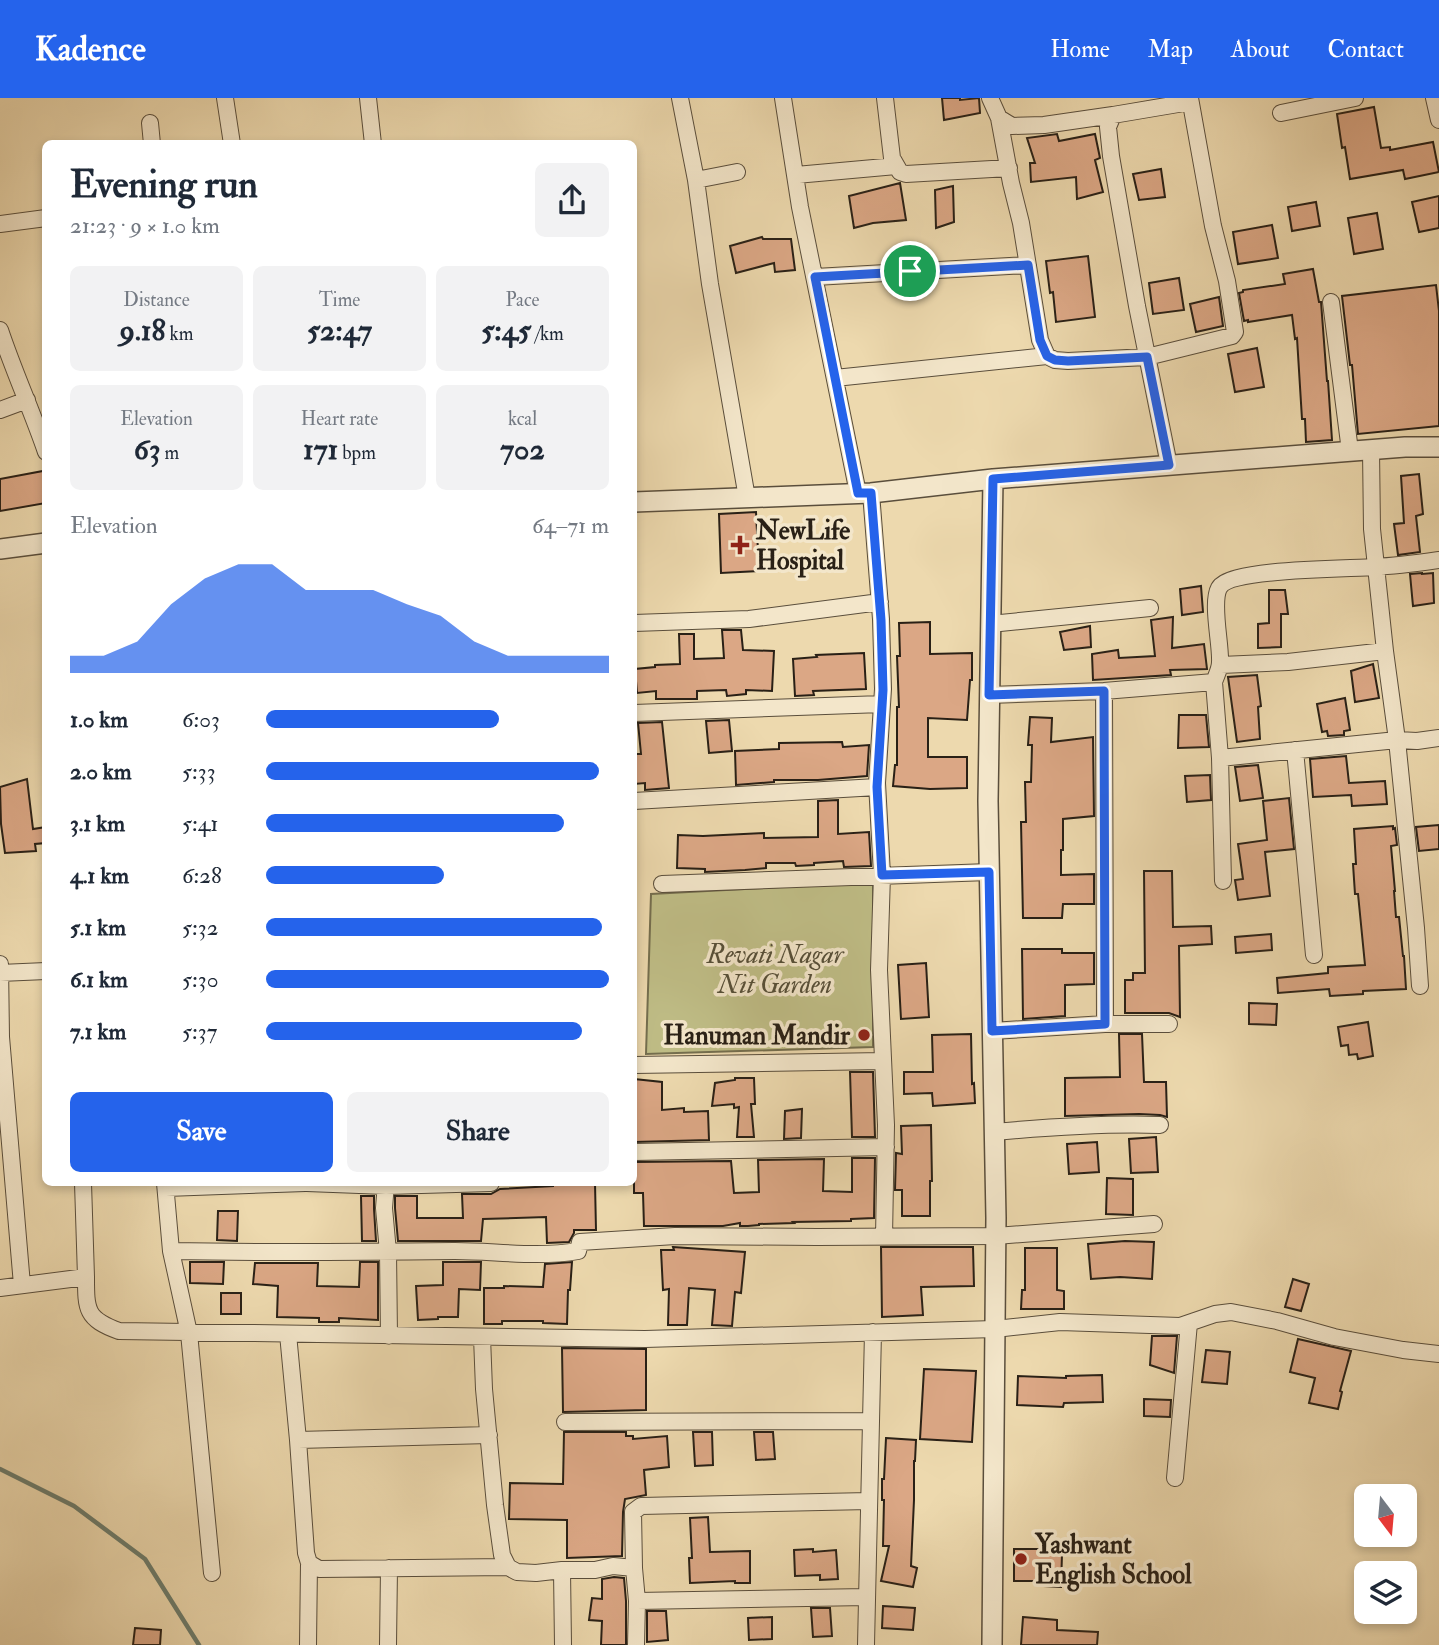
<!DOCTYPE html>
<meta charset="utf-8">
<style>
:root{--surface:#fff;--page:#f2f2f3;--text:#1f2937;--muted:#747a83;--accent:#2563eb}
body{margin:0;font-family:"IM FELL Double Pica",serif;background:var(--page);color:var(--text);height:100vh;display:flex;flex-direction:column;font-size:26px;white-space:nowrap}
*{box-sizing:border-box;margin:0}
p{font-size:23px;color:var(--muted)}
.icon{flex:none;width:38px;height:38px;fill:none;stroke:currentColor;stroke-width:2;stroke-linecap:round;stroke-linejoin:round}
.map{position:relative;flex:1;overflow:hidden}
.drawer{position:absolute;left:42px;top:42px;width:595px;height:1046px;display:flex;flex-direction:column;background:var(--surface);border-radius:10px;box-shadow:0 4px 10px #0003}
.drawer>*{flex:none}
.needle{width:46px;rotate:164deg}
.tools{position:absolute;left:1354px;top:1386px;display:grid;gap:14px}
.tools a{display:grid;place-items:center;width:63px;height:63px;border-radius:10px;background:var(--surface);box-shadow:0 4px 10px #0003;font-size:35px}
.pin{position:absolute;display:grid;place-items:center;width:60px;height:60px;color:#fff;margin:-30px;border:4px solid #fff;border-radius:50%;box-shadow:0 2px 7px #0007}
.round{display:grid;place-items:center;flex:none;width:74px;height:74px;border-radius:10px;background:var(--page)}
.headline{display:flex;align-items:center;justify-content:space-between;height:119px;padding:0 28px}
h1{font-size:38px;font-weight:700;line-height:52px}
.figures{display:grid;grid-template-columns:repeat(3,1fr);gap:10px;height:119px;padding:7px 28px}
.figures div{display:grid;align-content:center;border-radius:10px;background:var(--page);text-align:center}
.figures b{font-size:30px;font-weight:700}
.figures small{font-size:19px;font-weight:400}
.figures p{font-size:19px}
.chart{height:196px;padding:14px 28px}
.chart p{display:flex;justify-content:space-between}
.chart svg{width:100%;height:126px;margin-top:7px;fill:var(--accent);opacity:.7}
.button{display:flex;gap:14px;margin-top:auto;padding:14px 28px}
.button a{flex:1;height:80px;border-radius:10px;background:var(--accent);color:#fff;font-size:28px;font-weight:700;line-height:80px;text-align:center}
.button a+a{background:var(--page);color:var(--text)}
ul{padding:0 28px;list-style:none;font-size:23px}
li{display:grid;grid-template-columns:112px 84px 1fr;align-items:center;height:52px}
li i{height:18px;border-radius:9px;background:var(--accent)}
header{display:flex;align-items:center;gap:42px;box-sizing:border-box;height:98px;padding:0 35px;background:var(--accent);color:#fff}
header strong{font-size:33px}
nav{display:flex;gap:38px;margin-inline-start:auto;font-size:24px}
.map>svg:first-child{display:block}
</style>
<header>
<strong>Kadence</strong>
<nav><a>Home</a><a>Map</a><a>About</a><a>Contact</a></nav>
</header>
<div class="map">
<svg width="1439" height="1547" viewBox="0 0 1439 1547">
<rect width="100%" height="100%" fill="#edd9ae"/>
<filter id="stains"><feTurbulence type="fractalNoise" baseFrequency=".00286" numOctaves="4"/><feColorMatrix values="0 0 0 0 .2 0 0 0 0 .09 0 0 0 0 .02 0 0 0 .5 -.17"/></filter>
<radialGradient id="worn" r=".72"><stop offset=".6" stop-color="#630" stop-opacity="0"/><stop offset="1" stop-color="#630" stop-opacity=".3"/></radialGradient>
<path fill="#bfbd86" stroke="#746e4e" stroke-width="2" d="M873 784V949L646 956 651 796Z"/>
<g fill="none" stroke-linecap="round" stroke-linejoin="round">
<path stroke="#6d7c6c" stroke-width="4.5" d="M0 1371 74 1408 145 1461 199 1547"/>
</g>
<path fill="#dba785" stroke="#292016" stroke-width="2" d="M942 0H960V2L979 0 980 15 944 22Z
M1374 9 1381 50 1390 49V52L1433 44 1439 74 1405 81 1403 72 1350 81 1345 49 1342 50 1337 16Z
M1057 36 1059 43 1095 36 1100 60 1095 62 1103 94 1077 101 1076 79 1031 84 1030 65H1035L1027 40Z
M1161 71 1165 99 1139 102 1133 76Z
M900 85 906 122 873 125 854 130 849 98Z
M953 88 954 124 936 130 935 92Z
M1439 98V130L1419 134 1412 104Z
M1316 104 1320 128 1292 133 1288 109Z
M1377 115 1383 151 1354 156 1348 120Z
M1272 127 1278 160 1238 166 1233 134Z
M762 139 763 141H791L795 172 775 174 774 165 736 175 730 148Z
M1088 158 1095 219 1056 224 1053 194 1050 195 1046 163Z
M1313 171 1319 204H1321L1327 283H1328L1332 342 1306 344 1305 321H1302L1297 240 1295 241 1292 217 1248 224V222L1244 223 1239 195 1243 194V192L1285 186 1283 176Z
M1179 180 1184 212 1153 216 1149 185Z
M1436 187 1439 213V328L1358 336 1352 267H1350L1342 198Z
M1219 199 1223 228 1196 234 1190 206Z
M1257 250 1264 289 1235 294 1228 256Z
M43 373 46 388V405L0 413V381Z
M1419 376 1423 416 1416 418 1420 454 1398 457 1394 426 1404 425 1401 378Z
M756 414 759 473 721 475 719 416Z
M1422 475V476L1433 475 1434 505 1413 508 1410 476Z
M1201 488 1203 514 1182 517 1180 491Z
M1269 492H1285L1288 516H1281V549L1258 550V526L1269 525Z
M1173 519 1172 550 1204 546 1207 571 1170 572 1171 577 1093 582 1092 556 1118 552 1119 560 1155 558 1151 522Z
M930 524V556L972 555V582H970L967 622 928 620V659H967V690L930 691 893 688 895 667H897V609H899L897 558H900L899 525Z
M1090 528 1091 549 1064 552 1060 534Z
M722 532H741L743 552 774 553 772 593 746 592V596L727 598 726 592 697 593V601H656V593L637 595 635 571 655 569V567L680 566 679 536H694V561L724 560Z
M864 555 866 591 813 593 814 597 795 598 793 561 817 559 816 557Z
M1373 566 1379 600 1355 604 1351 573Z
M1257 577 1261 608 1258 609 1260 641 1237 644 1228 579Z
M1345 600 1350 632 1344 633V637L1328 638 1327 633 1322 634 1317 606Z
M1179 617H1206L1209 649 1178 650Z
M1030 619 1052 620 1051 644 1093 639 1094 718 1063 721V752H1061V777L1094 776V806H1063L1062 820H1023L1021 724H1026L1025 684H1031L1032 647H1028Z
M729 622 732 653 709 655 706 623Z
M662 624 669 690 645 692V685L634 686V656H641L638 625Z
M842 644 843 649 869 647 867 678 818 682H774V684L736 687 735 653 779 651V645Z
M1346 658 1349 685 1385 683 1387 706 1352 708 1351 697 1313 699 1310 661Z
M1258 667 1263 700 1240 703 1235 669Z
M1210 677 1211 702 1187 704 1185 678Z
M27 681 33 731 46 729V745L35 746 36 753 5 755 1 726 0 689Z
M1289 700 1294 751 1265 754 1270 798 1238 802 1235 782 1243 781 1238 746 1267 742 1263 703Z
M838 702V736L869 734 871 768 844 769 843 763 814 765V767L796 768 795 765H766V770L745 772 705 774V771L677 770 678 737 703 738 764 735V740L818 739V703Z
M1439 727V751L1419 753 1416 729Z
M1393 728V731L1395 730 1397 747 1391 748 1395 793H1394L1396 819H1399L1403 858H1404L1406 891 1363 893V896L1330 898 1329 891 1278 895 1277 880 1328 875V869L1365 867 1358 796H1355L1353 766H1356L1354 731Z
M1144 773H1172L1173 829 1211 828 1212 846 1179 848 1180 919 1169 915H1125V882H1133V875H1145Z
M1271 836 1272 852 1236 855 1235 839Z
M1022 851H1062V855H1094V886L1065 887V918L1023 921Z
M926 865 929 919 901 921 898 867Z
M1249 905 1277 906 1276 927 1249 926Z
M1368 924 1373 958 1358 961 1357 956 1349 957 1348 947 1341 948 1338 929Z
M971 936 972 986 974 985 975 1005 933 1008 932 995 904 996V974H933L932 937Z
M1119 936H1142L1144 984H1166L1167 1019 1160 1017 1139 1016 1065 1018V980L1120 979Z
M850 974H873L875 1039H852Z
M735 980H754L755 1006H751L754 1039H737L739 1009 734 1010V1006L712 1008 715 985 735 982Z
M634 981 662 984V1012L684 1010V1014L708 1013 709 1042 634 1044Z
M802 1011 801 1040 784 1041 785 1013Z
M931 1027 932 1083H930V1118H902V1092H895L896 1055 902 1056 901 1028Z
M1156 1039 1158 1074 1131 1075 1129 1041Z
M1097 1044 1099 1074 1069 1076 1067 1046Z
M852 1060H875L874 1120 851 1121V1123L793 1124 794 1125 759 1126V1127L748 1128H740V1125L723 1128H644L643 1095H634V1064L731 1063 734 1095 759 1094 758 1062 824 1061 823 1093 852 1094Z
M1107 1080 1133 1081V1117L1106 1116Z
M553 1085H595L596 1132H574V1135L569 1144 547 1145 546 1119 483 1121 481 1143H398L395 1110V1098H417V1120H463L462 1096H491L500 1091 553 1088Z
M361 1098H374V1111L376 1143H362Z
M218 1113H238L237 1143 217 1142Z
M1125 1143 1154 1144 1152 1181 1120 1179 1091 1181 1088 1146Z
M673 1149 745 1154 741 1195 735 1194 732 1228 712 1227 715 1192 689 1190 687 1227H668L669 1191 663 1192 661 1152H674Z
M881 1149H973L974 1188 921 1189 923 1217 882 1219Z
M1025 1150H1057V1192L1064 1193V1211H1021L1022 1192H1025Z
M190 1164H224L223 1186 190 1185Z
M360 1164H378V1222L339 1220V1224H319V1220L277 1219 278 1188 253 1186 255 1165H318L317 1188 359 1189Z
M443 1164H481L480 1192 459 1191 458 1219H438V1221L418 1222 416 1188 443 1187Z
M572 1164 570 1192H568L567 1226 543 1225V1223H502V1226H484V1190H504V1188L543 1189 545 1166Z
M1293 1181 1309 1186 1301 1213 1285 1209Z
M221 1195H241V1216H221Z
M1152 1238H1177L1174 1275 1150 1267Z
M1298 1241 1351 1253 1340 1293 1342 1294 1338 1311 1309 1305 1315 1280 1290 1274Z
M562 1250 646 1251V1312L563 1314Z
M1206 1252 1230 1254 1227 1286 1202 1284Z
M924 1271 976 1273 972 1344 920 1341Z
M1102 1277 1103 1304 1064 1305 1063 1309 1017 1307 1018 1278 1066 1280V1278Z
M1144 1301 1171 1302 1170 1319 1144 1318Z
M564 1334H626V1338H633V1341L667 1338 669 1369 644 1372 646 1397 625 1401 623 1414 622 1458 567 1460V1422L509 1421 510 1385 563 1386Z
M693 1334H712L713 1367 695 1368Z
M754 1334H773L775 1361 756 1362Z
M886 1340 916 1342 915 1363H914V1402L911 1468 917 1470 913 1489 881 1483 889 1448H883L884 1402H882V1381H884Z
M708 1419 710 1454 750 1453V1485H735V1483L690 1485 689 1460H692L690 1420Z
M813 1451V1454L836 1452 838 1481 820 1482V1477L795 1478 794 1452Z
M1014 1451H1044L1043 1455 1062 1456 1061 1489 1044 1488V1483H1014Z
M614 1479 624 1480 626 1503V1547H601L602 1523 589 1522 592 1500 602 1501V1481Z
M883 1508 915 1510 913 1532 882 1530Z
M811 1510H830L832 1538 813 1539Z
M647 1513H666L668 1542 647 1544Z
M772 1519V1541L749 1542 748 1520Z
M1023 1519 1057 1522V1532L1098 1534 1097 1547H1021Z
M135 1530 161 1532 160 1547H133Z"/>
<g fill="none" stroke-linecap="round" stroke-linejoin="round">
<g stroke="#5a4e3c" stroke-width="18">
<path id="minor" d="M225 0 232 46
M368 0 373 46
M680 0 696 82 710 186 747 400
M783 0 800 109 858 395
M885 0 892 60 900 74 906 76 1009 70
M990 0 999 20 1012 28 1044 27 1113 17
M1434 0 1439 22
M1281 15 1355 0
M999 20 1011 85 1021 125 1040 242 1047 258 1055 262 1068 263 1147 259 1232 238 1235 234 1227 183 1213 128 1190 0
M150 25 152 46
M796 77 896 68
M696 82 737 74
M0 126 46 120
M815 179 1028 167
M1331 204 1350 353
M0 232C14 274 32 313 46 354
M835 280 1047 258
M0 312 27 302
M1371 352 1372 431 1385 553
M1169 367 1137 208 1111 58 1108 29 1113 17 1190 4
M871 395 881 521 883 591 877 685 882 777 879 872 886 1027 884 1139
M634 525 749 521 880 504
M990 526 1150 510
M1214 584 1220 660 1223 783
M1104 593 1105 926
M989 597 1104 593 1214 584C1216 578 1220 571 1220 564 1221 546 1211 505 1219 490 1230 470 1350 471 1375 469 1397 468 1418 465 1439 462
M634 615 882 606
M1295 652 1314 857
M1220 660 1397 642 1385 553 1288 564 1221 567
M634 703 877 689
M662 786 989 774
M0 866 1 939 22 1187
M0 875 46 873
M1420 888 1416 830 1397 642 1417 643 1439 640
M992 933 1105 926H1169
M634 967 883 963
M994 1034C1050 1029 1105 1025 1160 1027
M634 1054 886 1049
M83 1085 86 1179
M165 1085 171 1153 189 1235 212 1475
M307 1085 386 1088 491 1085
M386 1085 384 1110 388 1154 389 1238
M166 1090 305 1085
M171 1153C266 1155 360 1154 455 1153 495 1153 537 1160 578 1153L580 1144 675 1138 817 1139 996 1138 1154 1126
M0 1190 86 1179C86 1212 86 1221 119 1233L645 1241 995 1231 1060 1224 1180 1228 1215 1216 1231 1214 1277 1223 1334 1239 1403 1252 1439 1256
M288 1236 298 1342 489 1337
M482 1239 484 1291 495 1407 502 1457 508 1469 517 1474 536 1475 562 1472H595L613 1468 634 1470 637 1503 636 1547
M565 1324 870 1323
M298 1342 306 1455 309 1465 319 1471 508 1469
M1175 1380 1189 1225
M634 1470 633 1414 641 1408 869 1403
M562 1472 563 1547
M637 1503 867 1499
M308 1547 309 1465
M388 1547 389 1470
M866 1547 873 1234"/>
</g>
<g stroke="#5a4e3c" stroke-width="22">
<path id="tertiary" d="M634 404 871 395 993 381 1405 349H1439
M0 451 46 445
M992 1547 996 1120 988 703 993 381"/>
</g>
<use href="#minor" stroke="#f3e6ca" stroke-width="16"/>
<use href="#tertiary" stroke="#f3e6ca" stroke-width="19"/>
</g>
<g fill="none" stroke-linecap="round" stroke-linejoin="round">
<g stroke="#fff" stroke-width="14">
<path id="route" d="M1028 167 1040 242 1047 258 1055 262 1068 263 1147 259 1169 367 993 381 989 597 1104 593 1105 926 992 933 989 774 882 777 877 689 883 592 881 522 871 395H858L815 179Z"/>
</g>
<use href="#route" stroke="#2563eb" stroke-width="9"/>
</g>
<g fill="#8f2418" stroke="#f3e6ca" stroke-width="2.5">
<path d="M736.5 436.5h7v7h7v7h-7v7h-7v-7h-7v-7h7z"/>
<circle cx="864" cy="937" r="7"/>
<circle cx="1021" cy="1461" r="7"/>
</g>
<g text-anchor="middle" stroke-width="7" stroke-linejoin="round" paint-order="stroke">
<g font-size="26" font-weight="bold" fill="#292016" stroke="#f3e6ca" text-anchor="start">
<text x="756" y="441">NewLife<tspan x="756" dy="30">Hospital</tspan></text>
<text x="850" y="946" text-anchor="end">Hanuman Mandir</text>
<text x="1035" y="1455">Yashwant<tspan x="1035" dy="30">English School</tspan></text>
</g>
<g font-size="26" font-style="italic" fill="#564f38" stroke="#f3e6ca">
<text x="775" y="865">Revati Nagar<tspan x="775" dy="30">Nit Garden</tspan></text>
</g>
</g>
<rect width="100%" height="100%" filter="url(#stains)"/>
<rect width="100%" height="100%" fill="url(#worn)"/>
</svg>
<div class="tools">
<a><svg class="needle" viewBox="-14 -14 28 28"><path d="M0-13l5 13h-10z" fill="#e53935"/><path d="M0 13l5-13h-10z" fill="#747a83"/></svg></a>
<a><svg class="icon" aria-label="layers" viewBox="0 0 24 24"><path d="M12 4l9 5-9 5-9-5zM3 14l9 5 9-5"/></svg></a>
</div>
<div class="pin" style="left:910px;top:173px;background:#1e9e55"><svg class="icon" aria-label="arrive" viewBox="0 0 24 24"><path d="M6 21V4h12l-3 4 3 4H6"/></svg></div>
<section class="drawer">
<div class="headline"><div><h1>Evening run</h1><p>21:23 · 9 × 1.0 km</p></div><a class="round"><svg class="icon" aria-label="share" viewBox="0 0 24 24"><path d="M12 15V3M7 8l5-5 5 5M5 13v7h14v-7"/></svg></a></div>
<div class="figures">
<div><p>Distance</p><b>9.18<small> km</small></b></div>
<div><p>Time</p><b>52:47</b></div>
<div><p>Pace</p><b>5:45<small> /km</small></b></div>
</div>
<div class="figures">
<div><p>Elevation</p><b>63<small> m</small></b></div>
<div><p>Heart rate</p><b>171<small> bpm</small></b></div>
<div><p>kcal</p><b>702</b></div>
</div>
<div class="chart"><p><span>Elevation</span>64–71 m</p>
<svg viewBox="0 0 160 44" preserveAspectRatio="none"><path d="M0 44V38L10 38L20 33L30 20L40 11L50 6L60 6L70 15L80 15L90 15L100 20L110 24L120 33L130 38L140 38L150 38L160 38V44z"/></svg>
</div>
<ul>
<li><b>1.0 km</b>6:03<i style="width:68%"></i></li>
<li><b>2.0 km</b>5:33<i style="width:97%"></i></li>
<li><b>3.1 km</b>5:41<i style="width:87%"></i></li>
<li><b>4.1 km</b>6:28<i style="width:52%"></i></li>
<li><b>5.1 km</b>5:32<i style="width:98%"></i></li>
<li><b>6.1 km</b>5:30<i style="width:100%"></i></li>
<li><b>7.1 km</b>5:37<i style="width:92%"></i></li>
</ul>
<div class="button"><a>Save</a><a>Share</a></div>
</section>
</div>
